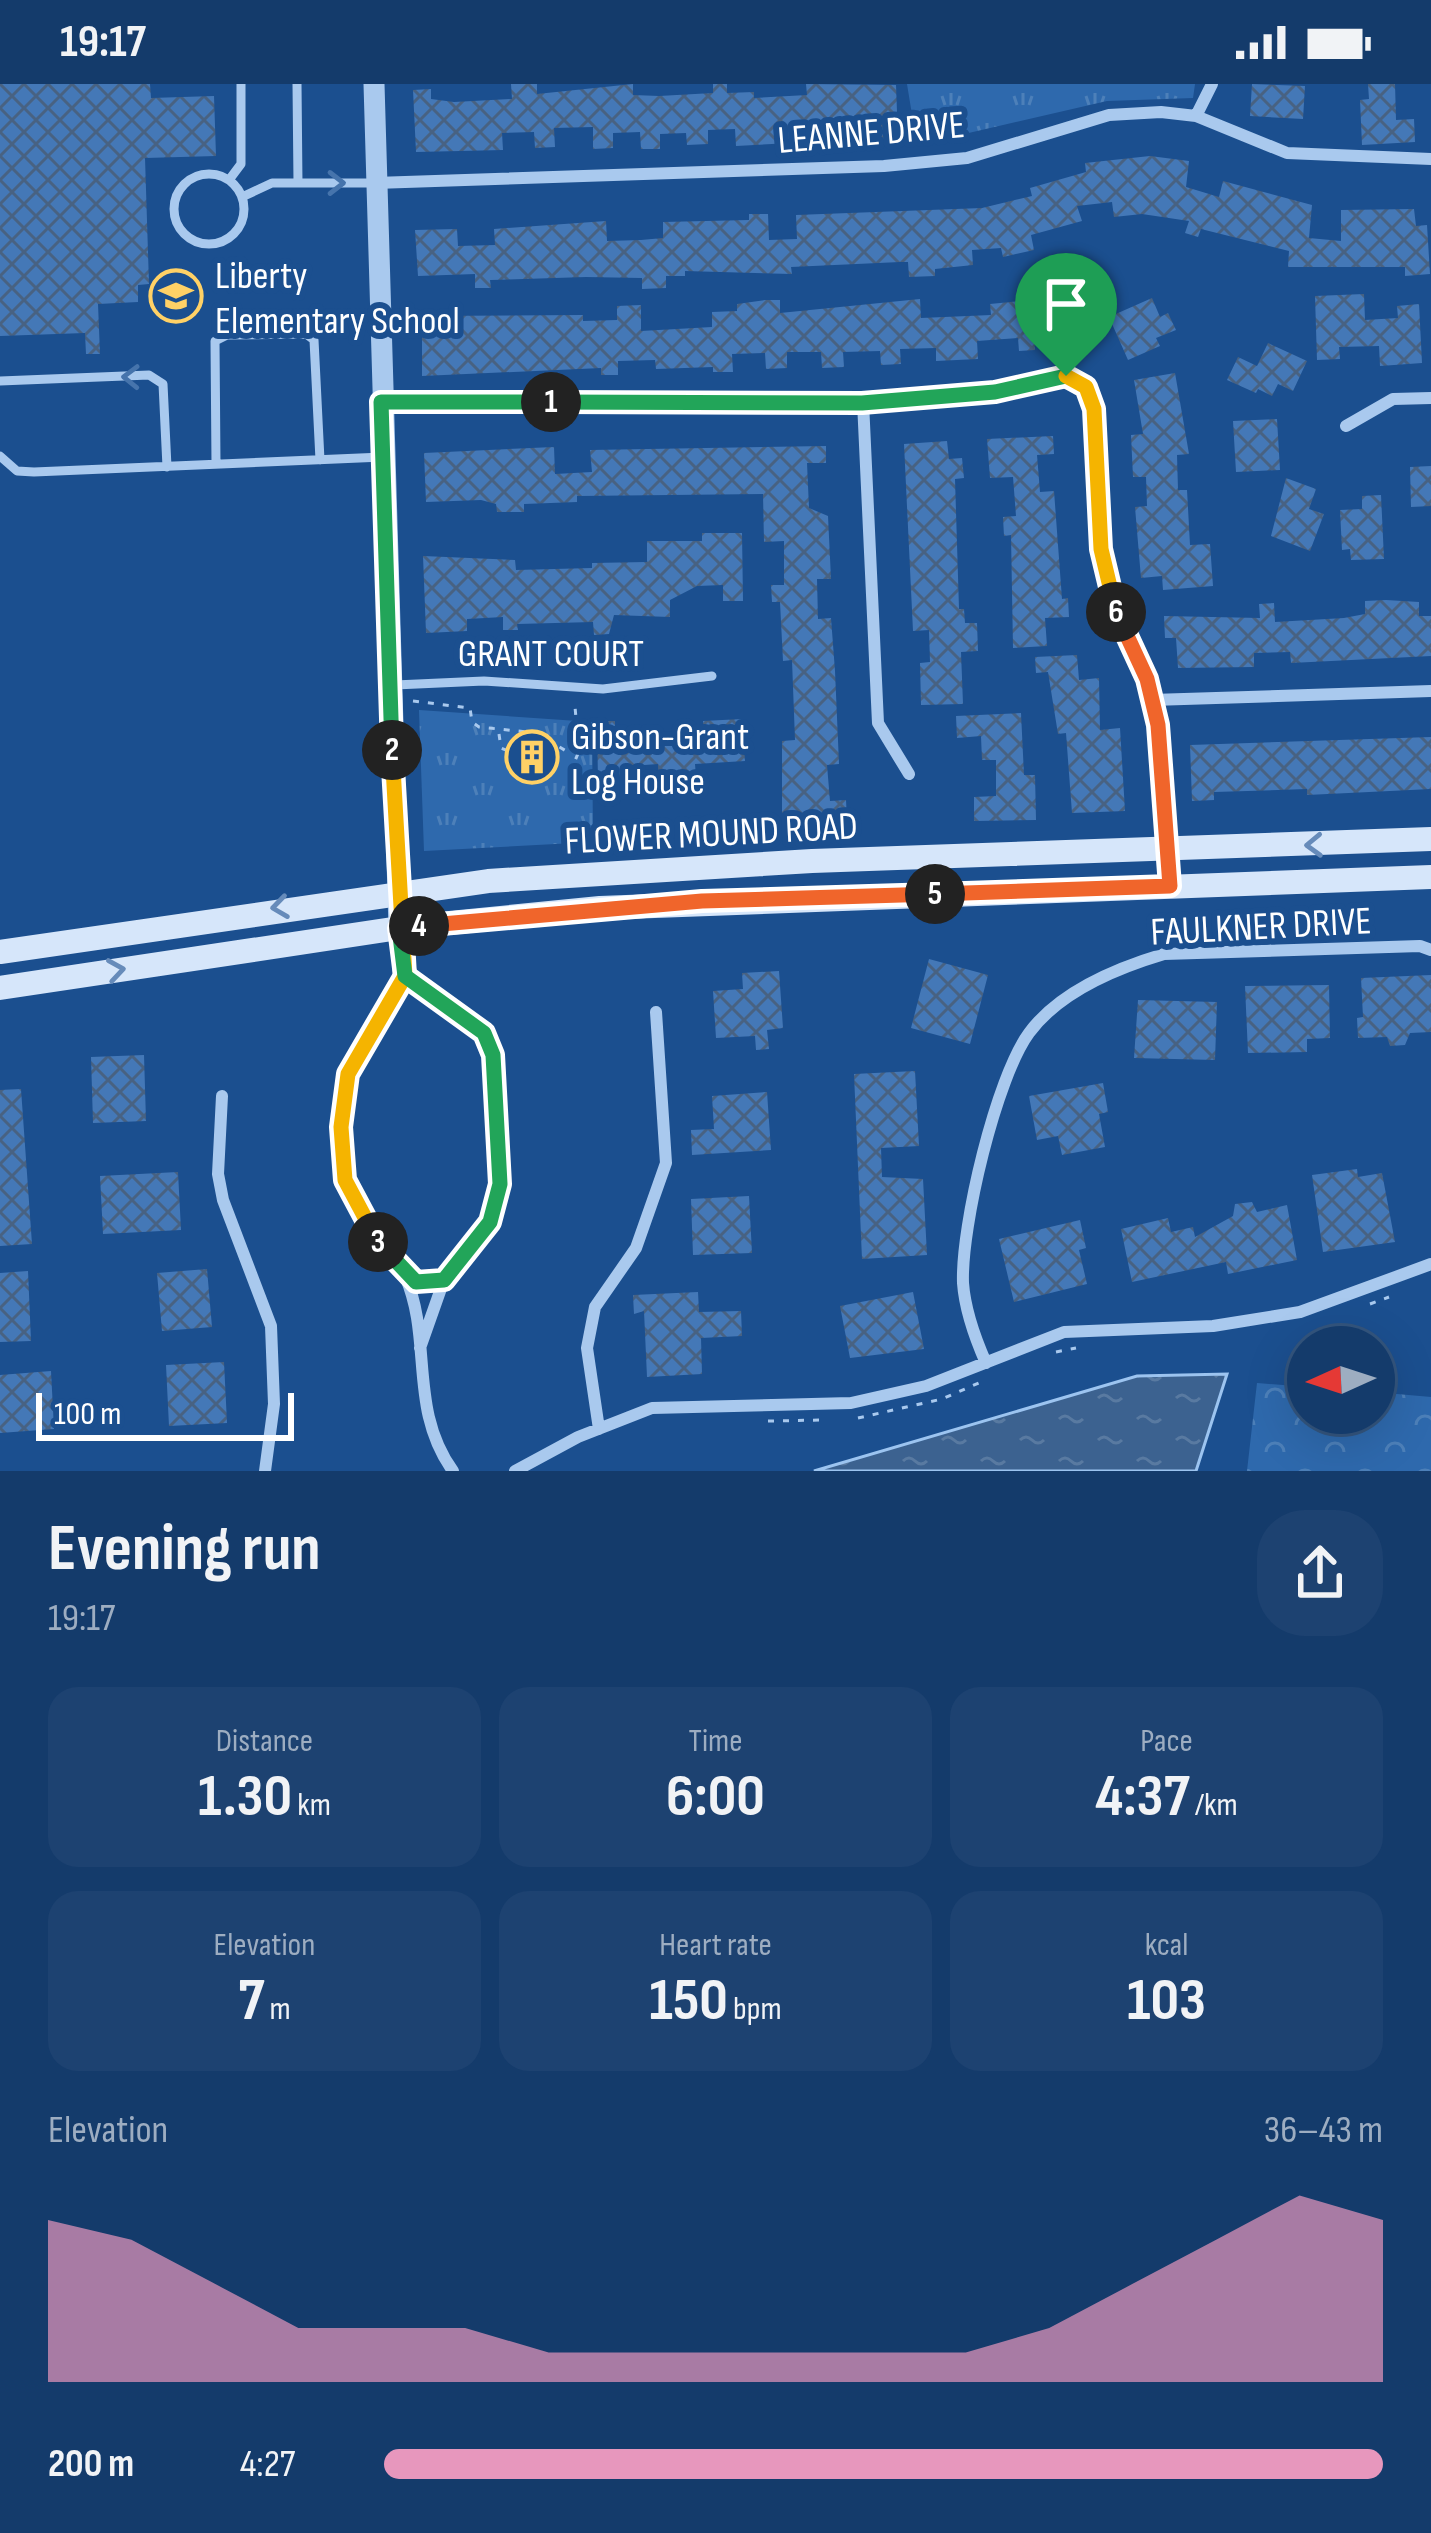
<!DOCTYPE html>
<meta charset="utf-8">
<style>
:root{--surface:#143b6b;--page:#1d4271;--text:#f1f3f6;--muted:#9dadc1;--line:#33557e;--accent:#e797bd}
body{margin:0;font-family:"Sofia Sans Condensed",sans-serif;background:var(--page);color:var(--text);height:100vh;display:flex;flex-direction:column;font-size:45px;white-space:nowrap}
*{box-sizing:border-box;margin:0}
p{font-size:39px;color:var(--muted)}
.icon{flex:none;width:66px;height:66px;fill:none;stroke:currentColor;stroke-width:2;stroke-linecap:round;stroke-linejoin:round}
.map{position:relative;height:1387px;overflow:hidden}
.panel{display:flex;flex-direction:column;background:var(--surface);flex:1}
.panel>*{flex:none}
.needle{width:78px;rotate:267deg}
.fabs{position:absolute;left:1287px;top:1242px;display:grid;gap:24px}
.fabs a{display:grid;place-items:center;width:108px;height:108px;border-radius:50%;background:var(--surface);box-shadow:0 12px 48px #0002,0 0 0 3px var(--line);font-size:60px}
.scale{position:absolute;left:36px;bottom:30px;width:258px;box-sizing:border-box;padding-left:12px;border:6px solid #fff;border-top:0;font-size:33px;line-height:42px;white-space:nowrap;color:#fff;-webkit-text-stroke:9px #1b4f8f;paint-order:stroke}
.pin{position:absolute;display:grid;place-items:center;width:102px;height:102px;color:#fff;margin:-123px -51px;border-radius:50% 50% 50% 0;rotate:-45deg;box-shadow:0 0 12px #0007}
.pin .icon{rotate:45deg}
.km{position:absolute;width:60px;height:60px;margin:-30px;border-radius:50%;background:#222;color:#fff;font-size:33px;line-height:60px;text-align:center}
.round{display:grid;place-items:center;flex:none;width:126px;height:126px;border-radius:48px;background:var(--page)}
.overview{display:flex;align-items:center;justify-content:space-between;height:204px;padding:0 48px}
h1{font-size:66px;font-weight:700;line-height:90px}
.figures{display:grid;grid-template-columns:repeat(3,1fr);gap:18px;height:204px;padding:12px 48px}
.figures div{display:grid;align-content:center;border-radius:30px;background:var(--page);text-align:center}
.figures b{font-size:60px;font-weight:700}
.figures small{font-size:33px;font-weight:400}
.figures p{font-size:33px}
.chart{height:336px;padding:24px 48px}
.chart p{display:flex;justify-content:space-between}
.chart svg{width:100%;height:216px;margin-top:12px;fill:var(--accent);opacity:.7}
ul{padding:0 48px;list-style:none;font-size:39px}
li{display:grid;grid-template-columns:192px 144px 1fr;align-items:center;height:90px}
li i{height:30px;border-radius:15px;background:var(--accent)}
.status{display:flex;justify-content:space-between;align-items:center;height:84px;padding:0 60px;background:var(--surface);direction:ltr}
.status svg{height:33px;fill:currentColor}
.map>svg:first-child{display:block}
</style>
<div class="status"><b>19:17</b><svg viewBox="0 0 49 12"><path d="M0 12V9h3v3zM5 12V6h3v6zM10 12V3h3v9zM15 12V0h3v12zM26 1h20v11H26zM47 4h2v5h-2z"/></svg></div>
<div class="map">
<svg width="1431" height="1387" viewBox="0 0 1431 1387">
<defs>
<pattern id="grass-tufts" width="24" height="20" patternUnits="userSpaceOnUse" patternTransform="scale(3)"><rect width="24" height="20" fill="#2e69ad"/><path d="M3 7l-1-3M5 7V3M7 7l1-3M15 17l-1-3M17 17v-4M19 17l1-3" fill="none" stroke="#4d80b9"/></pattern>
<pattern id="forest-crowns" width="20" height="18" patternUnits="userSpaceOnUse" patternTransform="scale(3)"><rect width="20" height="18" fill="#2e69ad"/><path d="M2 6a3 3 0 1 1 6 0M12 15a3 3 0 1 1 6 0" fill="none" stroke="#4d80b9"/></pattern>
<pattern id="water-ripples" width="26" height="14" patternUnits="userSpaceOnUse" patternTransform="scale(3)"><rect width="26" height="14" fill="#3c6290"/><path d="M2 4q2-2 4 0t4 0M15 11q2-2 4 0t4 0" fill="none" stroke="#597aa1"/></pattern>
<pattern id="building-cross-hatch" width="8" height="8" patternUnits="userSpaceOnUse" patternTransform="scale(3)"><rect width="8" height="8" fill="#4478b7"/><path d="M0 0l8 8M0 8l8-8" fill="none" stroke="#486282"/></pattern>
</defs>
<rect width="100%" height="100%" fill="#1b4f8f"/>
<path fill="url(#grass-tufts)" d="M907 0H1195L1193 14 1107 17 917 61Z
M419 626 592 638 593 758 424 767Z"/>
<path fill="url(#forest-crowns)" d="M1257 1299 1308 1303V1329H1374V1308L1431 1313V1387H1247Z"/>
<path fill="url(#water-ripples)" stroke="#9cc4f0" stroke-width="3" d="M1227 1290 1196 1387H814L1137 1292Z"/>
<path fill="url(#building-cross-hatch)" d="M0 0H150L151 14 214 12 216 72 145 74 149 200 138 201V218L98 220 100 270H86L85 249 0 252Z
M511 0H537V10L633 0V11L659 12 713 9V0H727V9L754 8V14L807 11 806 0 896 1 898 55 877 56 876 36 849 37V56L736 62 735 45 708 46V60L687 61 686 49 660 50V65H641L640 48 613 49V64L593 65V43L554 44 555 63 535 64 534 48 502 49 503 66 416 68 413 6 431 5V15L454 18 512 15Z
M1252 0 1305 2 1303 35 1250 32Z
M1368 0H1395L1396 36 1414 35 1415 58 1362 61 1360 16 1369 15Z
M1150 72 1189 77 1186 103 1219 113 1223 97 1312 121 1309 154 1341 157V126L1414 125 1416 142 1427 141 1430 190 1405 192V183H1288L1289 167 1201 145 1198 153 1185 149 1189 137 1142 130 1114 133 1112 118 1077 122 1082 137 1031 151 1034 166 1003 173 1001 164 972 166 973 181 935 185V192L909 193 908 178H900L791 183 792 190 685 187V192H666V204L642 205V194L586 193 490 196 491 204H475V190L418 192 415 146 457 145 458 162 495 161 494 145 606 137 607 157 641 156 663 154V138L749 136V130H768L769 156 797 155 796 131 982 124 1032 112 1030 104 1086 88 1085 79Z
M1073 180 1089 186 1085 199 1107 207 1092 250 1075 244 1080 231 1050 220 1058 196 1066 199Z
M1364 210 1365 236 1398 234 1397 222 1419 220 1422 279 1380 282 1379 262 1339 263 1340 275 1317 276 1315 212Z
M1152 214 1160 233 1168 229 1176 246 1156 254 1160 262 1128 276 1109 233Z
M920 215 921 234 991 231 990 220 1031 216 1035 266 1019 267 1018 254 977 257 978 275 936 277V264L900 265 901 280 881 281 880 267 843 268 844 283 822 284 821 268H787V284L766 285 765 269 732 270 733 288H713V283L656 285 655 276 618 277V291H601V284L422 292V232L583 231V237L617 236V222L641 221V247L712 243V228L737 227V220L765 216H780V229Z
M1268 259 1307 277 1293 307 1278 300 1272 312 1258 305 1256 309 1227 296 1238 273 1257 282Z
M1175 289 1189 370 1177 371 1178 406H1187L1190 461 1210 460 1213 502 1163 506 1162 492 1141 494 1135 423 1147 422 1146 393H1133L1131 351 1143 350 1134 296Z
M1277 335 1280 386 1236 388 1233 337Z
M1053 352 1054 370 1037 371 1040 408 1054 407 1062 515 1068 514 1069 533 1045 534 1047 562 1013 564 1011 451 1004 452 1003 433 1016 432 1013 393 990 394 987 355Z
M947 357 949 375 962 374 964 394 955 395 959 525H964L965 539H977L978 567 961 568 963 620 921 621 920 579 930 578 929 546 913 547 904 360Z
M826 362V379H807L809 424 828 432 831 495H817L818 535 831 534 835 587 839 680 827 681 830 717 846 716 847 736 793 739 792 729 782 730V657L795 656 792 576 783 577 780 518H772L771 501H784V457L764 458 763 410 577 412V418L524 420V428H497L496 420 481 416 426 418 424 369 554 363 555 390 592 388 590 366Z
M1431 382V422L1411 423 1410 383Z
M1286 394 1316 405 1309 425 1324 430 1310 467 1271 452Z
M1381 411 1384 475 1351 476 1350 465 1342 466 1340 426 1362 425V412Z
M702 449H742L743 517H723V501L697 502 670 516V533L614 531 609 550 594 551 593 538 517 540 518 546H503V533L467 535V547L426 549 423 472 515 476 516 486 592 484V479L647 478V457H702Z
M1386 516 1419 518V532H1431V572L1291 579 1290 568 1254 569V583L1178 584 1176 554H1165L1164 532 1260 534 1259 520 1274 519 1275 538 1344 534 1365 530V517Z
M1077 571 1079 596 1099 594 1100 646 1120 644 1125 727 1072 729 1066 649 1058 650 1048 588 1036 589 1035 573Z
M1021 629 1024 691H1035L1036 736 974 737V713L996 712V676H982L981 652 957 654 956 632Z
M742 635 745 677 695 680 697 707 659 709 658 680 631 682V698H598L597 637H615V651L630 655 704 651 703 637Z
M1431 653V705L1307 711V705L1214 708V716L1192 717 1190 661Z
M510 658 557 665 554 684 506 682Z
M929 875 988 891 970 960 911 944Z
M779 887 783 944 767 946 769 965 756 966 755 952 716 954 713 907 743 905 742 889Z
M1431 891V948L1410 949 1405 961 1390 962 1387 953 1358 954 1357 934 1363 933 1361 894Z
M1329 901 1330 954 1307 955V968L1248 969 1245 902Z
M1138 916 1217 918 1215 976 1134 974Z
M144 971 146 1037 93 1039 91 973Z
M915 987 919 1062 881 1064 882 1093 923 1095 927 1171 862 1175 854 990Z
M1103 999 1108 1028 1099 1030 1105 1063 1062 1071 1058 1052 1037 1056 1029 1012Z
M21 1005 32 1160 0 1162V1006Z
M767 1008 771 1066 692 1071 691 1046 714 1045 712 1012Z
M1357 1085 1358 1093 1382 1089 1395 1158 1323 1168 1312 1091Z
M178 1088 181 1146 103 1150 100 1092Z
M749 1112 752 1169 693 1171 691 1115Z
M1252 1118 1257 1128 1287 1121 1297 1176 1228 1190 1226 1178 1132 1198 1121 1145 1168 1134 1171 1148 1193 1143 1195 1153 1233 1132 1235 1120Z
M1080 1136 1086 1164 1079 1166 1087 1200 1014 1218 999 1155Z
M207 1185 212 1243 162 1247 157 1189Z
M28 1187 31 1257 0 1258V1189Z
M698 1208 699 1228 741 1227 742 1252 701 1254 702 1290 647 1293 644 1227 634 1230 633 1211Z
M913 1208 924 1265 850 1274 840 1222Z
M224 1278 227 1339 169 1342 166 1281Z
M51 1287 54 1345 0 1349V1291Z"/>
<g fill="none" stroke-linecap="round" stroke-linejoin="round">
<path stroke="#a9c9ee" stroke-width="3" stroke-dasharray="6 9" stroke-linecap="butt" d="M413 617 470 624 472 638 479 643 537 649 566 667
M499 650 501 664 508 667
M570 689 579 667 575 623
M1370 1220 1389 1213
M1056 1268 1076 1264
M858 1334 942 1315 981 1298
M768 1337 825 1336"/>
<path stroke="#a9c9ee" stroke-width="9" d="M297 0 298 99
M174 125a35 35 0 1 1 70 0a35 35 0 1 1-70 0Z
M229 96 241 80V0
M242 113 272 99H375
M0 297 149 291 163 300 167 383
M0 372 17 387 34 388 383 373
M216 380 215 257 227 251 306 250 314 256 320 376
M395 601 484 597 603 605 712 592"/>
<path stroke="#a9c9ee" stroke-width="12" d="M1196 32 1212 0
M375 99 884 82 967 74 1109 31 1161 28 1196 32 1287 69 1431 75
M381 318H863L995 308 1066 292 1086 303 1094 325 1101 465 1109 504 1147 595 1158 641 1170 802
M863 318 878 639 909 690
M1346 342 1393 315 1431 314
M1152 616 1431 607
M399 844 405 892C347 973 314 1056 371 1148 380 1163 398 1175 405 1192 433 1255 408 1325 453 1387
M405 892 442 924 484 949 493 971 500 1100 491 1138 444 1196 420 1264
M222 1012 218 1090 223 1116 271 1242 274 1320 265 1387
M405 1191 428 1200 444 1196
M986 1279C975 1254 965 1227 963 1199 961 1142 996 994 1029 949 1059 908 1117 884 1164 870L1420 862 1431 866
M599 1345 587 1264 595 1223 636 1164 666 1079 656 928
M515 1387 578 1353 652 1324 851 1319 926 1302 1064 1248 1213 1242 1300 1228 1431 1180"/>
<path stroke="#a9c9ee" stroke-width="21" d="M374 0 399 844"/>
<path stroke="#d6e6fa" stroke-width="24" d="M0 868 488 797 812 777 1431 755
M0 904 399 844 600 824 1431 793"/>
</g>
<defs><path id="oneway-chevron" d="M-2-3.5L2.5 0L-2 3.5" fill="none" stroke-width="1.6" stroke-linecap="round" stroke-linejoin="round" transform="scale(3)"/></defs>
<g stroke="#4674ac">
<use href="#oneway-chevron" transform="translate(336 99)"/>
<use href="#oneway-chevron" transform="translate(131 293) rotate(-179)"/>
</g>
<g stroke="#668bba">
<use href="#oneway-chevron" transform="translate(1314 761) rotate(178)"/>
<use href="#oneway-chevron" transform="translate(280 823) rotate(172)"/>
<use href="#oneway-chevron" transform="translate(116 886) rotate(-9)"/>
</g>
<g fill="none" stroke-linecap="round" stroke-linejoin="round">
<g stroke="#fff" stroke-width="24">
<path id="split-1" d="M551 318 862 319 995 308 1066 292"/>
</g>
<g stroke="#fff" stroke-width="24">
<path id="split-2" d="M392 666 381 318H551"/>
</g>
<g stroke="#fff" stroke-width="24">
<path id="split-3" d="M378 1158 345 1096 341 1043 348 990 405 892 392 666"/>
</g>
<g stroke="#fff" stroke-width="24">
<path id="split-4" d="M378 1158 416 1198 444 1196 490 1138 500 1100 493 971 484 949 405 892 399 844 419 842"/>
</g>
<g stroke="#fff" stroke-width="24">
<path id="split-5" d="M419 842 702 817 935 810"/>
</g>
<g stroke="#fff" stroke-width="24">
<path id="split-6" d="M935 810 1170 802 1158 641 1147 595 1116 528"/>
</g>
<g stroke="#fff" stroke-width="24">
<path id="split-7" d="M1066 292 1086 303 1094 325 1101 465 1116 528"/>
</g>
<use href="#split-1" stroke="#22a559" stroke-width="15"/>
<use href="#split-2" stroke="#22a559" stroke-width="15"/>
<use href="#split-3" stroke="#f5b400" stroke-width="15"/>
<use href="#split-4" stroke="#22a559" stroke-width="15"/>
<use href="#split-5" stroke="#f0652b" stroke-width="15"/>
<use href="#split-6" stroke="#f0652b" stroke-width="15"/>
<use href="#split-7" stroke="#f5b400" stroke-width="15"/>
</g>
<defs>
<g id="school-ring" transform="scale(2.7)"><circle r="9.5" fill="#1b4f8f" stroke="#ffd166" stroke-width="1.5"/><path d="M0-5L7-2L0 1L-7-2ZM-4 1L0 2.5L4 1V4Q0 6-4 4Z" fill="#ffd166"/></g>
<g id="building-ring" transform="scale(2.7)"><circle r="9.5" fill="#1b4f8f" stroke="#ffd166" stroke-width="1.5"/><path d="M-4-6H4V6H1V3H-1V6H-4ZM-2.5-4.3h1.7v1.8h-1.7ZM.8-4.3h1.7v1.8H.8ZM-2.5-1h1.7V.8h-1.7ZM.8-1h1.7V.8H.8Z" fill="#ffd166"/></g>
</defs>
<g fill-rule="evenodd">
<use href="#school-ring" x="176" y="212"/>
<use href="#building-ring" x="532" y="673"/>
</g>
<g text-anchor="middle" stroke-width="12" stroke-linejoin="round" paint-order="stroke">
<g font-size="39" fill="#fff" stroke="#1b4f8f">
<text transform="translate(871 47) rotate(-5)" y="14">LEANNE DRIVE</text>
<text x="551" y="582">GRANT COURT</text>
<text transform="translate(711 748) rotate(-3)" y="14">FLOWER MOUND ROAD</text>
<text transform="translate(1261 841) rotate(-3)" y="14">FAULKNER DRIVE</text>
</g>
<g font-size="39" fill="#fff" stroke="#1b4f8f" text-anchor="start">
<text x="215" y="204">Liberty<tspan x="215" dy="45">Elementary School</tspan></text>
<text x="571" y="665">Gibson-Grant<tspan x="571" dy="45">Log House</tspan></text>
</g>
</g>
</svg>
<div class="fabs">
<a><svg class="needle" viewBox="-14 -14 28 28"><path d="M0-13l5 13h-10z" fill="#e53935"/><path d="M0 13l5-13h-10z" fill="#9dadc1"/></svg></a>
</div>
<div class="scale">100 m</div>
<div class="pin" style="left:1066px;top:292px;background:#1e9e55"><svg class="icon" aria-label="arrive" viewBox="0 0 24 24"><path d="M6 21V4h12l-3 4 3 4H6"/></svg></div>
<b class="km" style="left:551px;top:318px">1</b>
<b class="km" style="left:392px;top:666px">2</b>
<b class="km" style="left:378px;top:1158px">3</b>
<b class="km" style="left:419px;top:842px">4</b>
<b class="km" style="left:935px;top:810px">5</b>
<b class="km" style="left:1116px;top:528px">6</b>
</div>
<section class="panel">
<div class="overview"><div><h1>Evening run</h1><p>19:17</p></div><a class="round"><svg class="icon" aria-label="share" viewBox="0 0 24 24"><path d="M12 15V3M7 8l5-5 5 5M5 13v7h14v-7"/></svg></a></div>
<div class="figures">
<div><p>Distance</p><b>1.30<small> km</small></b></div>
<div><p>Time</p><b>6:00</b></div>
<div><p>Pace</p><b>4:37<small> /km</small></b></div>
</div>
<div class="figures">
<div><p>Elevation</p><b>7<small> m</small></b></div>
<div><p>Heart rate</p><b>150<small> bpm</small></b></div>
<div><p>kcal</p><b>103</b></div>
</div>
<div class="chart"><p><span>Elevation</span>36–43 m</p>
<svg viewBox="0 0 160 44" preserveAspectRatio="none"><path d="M0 44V11L10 15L20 24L30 33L40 33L50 33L60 38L70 38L80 38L90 38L100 38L110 38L120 33L130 24L140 15L150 6L160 11V44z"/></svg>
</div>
<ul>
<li><b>200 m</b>4:27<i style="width:100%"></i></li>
</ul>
</section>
